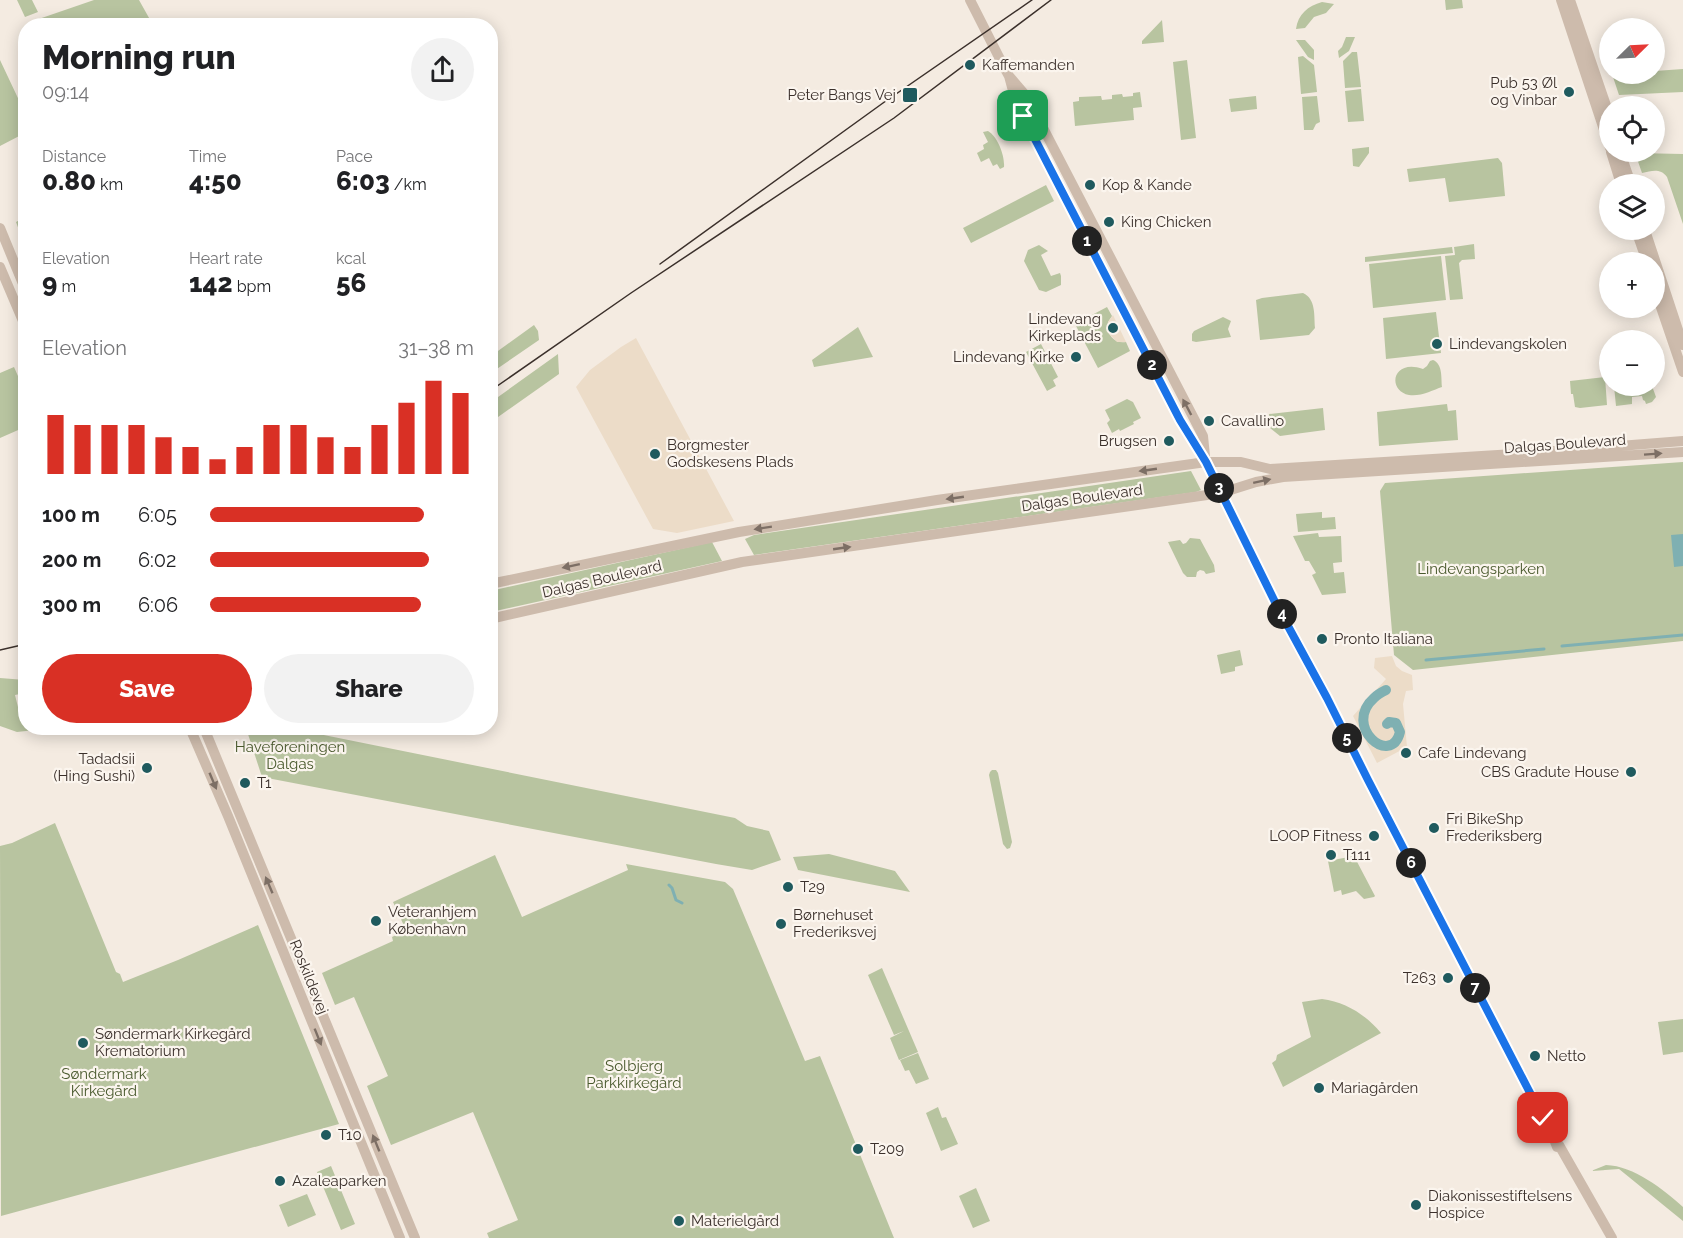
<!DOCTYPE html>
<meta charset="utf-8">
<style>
:root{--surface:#fff;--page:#f2f2f2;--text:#202124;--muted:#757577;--accent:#d93025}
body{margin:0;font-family:Raleway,sans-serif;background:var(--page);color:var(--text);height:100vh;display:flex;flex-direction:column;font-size:22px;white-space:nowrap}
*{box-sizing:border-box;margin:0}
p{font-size:20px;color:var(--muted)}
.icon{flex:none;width:33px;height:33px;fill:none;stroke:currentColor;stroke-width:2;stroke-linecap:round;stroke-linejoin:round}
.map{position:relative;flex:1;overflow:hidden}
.side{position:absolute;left:18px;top:18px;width:480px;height:717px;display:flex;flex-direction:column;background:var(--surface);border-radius:24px;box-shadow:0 3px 15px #0003}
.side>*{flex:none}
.needle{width:39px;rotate:66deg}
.controls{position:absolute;left:1599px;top:18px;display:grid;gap:12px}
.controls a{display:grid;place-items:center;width:66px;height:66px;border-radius:50%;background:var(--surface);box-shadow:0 3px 15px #0003;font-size:30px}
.pin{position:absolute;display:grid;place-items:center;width:51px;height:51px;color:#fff;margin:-26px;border-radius:12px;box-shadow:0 3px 9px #0006}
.km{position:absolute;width:30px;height:30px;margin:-15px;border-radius:50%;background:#222;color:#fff;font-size:16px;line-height:30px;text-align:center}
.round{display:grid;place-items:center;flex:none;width:63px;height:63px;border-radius:32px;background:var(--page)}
.summary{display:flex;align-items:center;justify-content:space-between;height:102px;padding:0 24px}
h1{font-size:33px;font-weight:800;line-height:45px}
.figures{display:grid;grid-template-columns:repeat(3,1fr);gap:9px;height:102px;padding:6px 24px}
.figures div{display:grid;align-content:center}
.figures b{font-size:26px;font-weight:800}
.figures small{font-size:16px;font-weight:400}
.figures p{font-size:16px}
.chart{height:168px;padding:12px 24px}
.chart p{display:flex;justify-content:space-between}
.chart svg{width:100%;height:108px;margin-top:6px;stroke:var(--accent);stroke-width:6}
.button{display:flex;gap:12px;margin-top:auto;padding:12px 24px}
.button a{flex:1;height:69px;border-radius:36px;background:var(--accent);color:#fff;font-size:24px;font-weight:800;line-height:69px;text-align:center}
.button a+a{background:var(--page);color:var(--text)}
ul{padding:0 24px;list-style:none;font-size:20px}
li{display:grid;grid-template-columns:96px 72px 1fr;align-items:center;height:45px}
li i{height:15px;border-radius:8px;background:var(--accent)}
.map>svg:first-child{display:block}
</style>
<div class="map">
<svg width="1683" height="1238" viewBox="0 0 1683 1238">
<rect width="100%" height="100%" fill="#f4ebe1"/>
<path fill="#b8c4a0" d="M17 0H32L38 12 25 17Z
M94 0H139L153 25 31 26 30 22Z
M1445 0H1462L1463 8 1446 10Z
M1322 2 1334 4 1326 13 1314 17 1305 28 1296 29C1298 14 1308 6 1322 2Z
M1162 20 1164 42 1142 44V41Z
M1346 37H1355L1349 51 1339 58 1338 51 1342 47Z
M1296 40H1305L1314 50V60L1308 57Z
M1352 52H1357L1361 87 1345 88 1343 61Z
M1303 56 1314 65 1317 92 1301 94 1298 57Z
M0 60 25 113V133L0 146Z
M1187 60 1196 138 1181 140 1173 62Z
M1683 69V92L1619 95 1612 74H1654L1655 71Z
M1361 89 1364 121 1348 122 1345 91Z
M1140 92 1142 107 1133 108 1134 120 1075 126 1073 102 1079 101V97L1101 96 1102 100 1112 99V95L1122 94 1123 97 1133 96V93Z
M1256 96 1257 109 1231 112 1229 99Z
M1317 96 1320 122 1316 124 1313 130H1304L1302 97Z
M988 131C998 137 1005 156 1004 167L1000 169 997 164 993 166 989 158 981 162 977 153 984 149 983 145 988 142 983 132Z
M1369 147V153L1359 167 1353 166 1352 149Z
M1635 153 1683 154V224L1667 177C1660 168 1652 171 1642 173Z
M1498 158 1502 163 1505 196 1449 202 1445 178 1409 182 1407 169Z
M1046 185 1054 201 971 243 963 228Z
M25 217V246L16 222Z
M1474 244 1475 259 1462 260 1459 263 1463 299 1450 300 1445 256 1455 255 1454 247Z
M1039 245 1048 251 1041 255 1051 276 1060 273 1061 276V285L1046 292 1039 290 1024 261 1028 250Z
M1452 247 1453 253 1365 262V257Z
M1441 256 1446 300 1373 308 1369 264Z
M1303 293C1316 299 1314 315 1315 328L1309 335 1260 340 1256 300 1262 298Z
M1107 307 1112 316 1108 322C1106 333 1113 344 1126 342L1130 351 1098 368 1075 324Z
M1436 312 1441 353 1386 359 1383 318Z
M1223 317 1231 321 1228 329 1231 337 1196 342 1192 341V334L1194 331Z
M534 325 538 331 539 340 491 373V356Z
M858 327 873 357 814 367 812 360Z
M1041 344 1058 377 1053 380 1056 386 1047 391 1026 352Z
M558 354 559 374 491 422V402Z
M1433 360C1443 364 1441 378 1442 387 1433 390 1420 397 1409 395 1386 390 1393 358 1423 369L1427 366 1430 361Z
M14 367 25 392V427L0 438V373Z
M1605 377 1607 405 1580 408 1575 407 1573 394H1571L1570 381Z
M1614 386H1652L1656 397 1652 402 1646 404 1645 401 1643 400 1642 396 1632 397V404L1616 406Z
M1127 399 1133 402 1141 418 1133 422 1134 424 1120 431 1119 429 1112 433 1107 423 1110 420 1105 410Z
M1447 404 1448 411 1456 410 1458 440 1379 446 1377 412Z
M1323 408 1325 430 1280 436 1270 428 1269 414Z
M1683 462V641L1413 670 1394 655 1380 491 1385 483Z
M1191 471 1201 490 1196 492 754 555 745 539 754 535Z
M1322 512V518L1335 517 1336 529 1298 532 1296 514Z
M1318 533 1319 537 1341 536 1342 562 1333 563 1334 573 1344 572 1346 593 1322 595 1312 575 1316 573 1309 561H1305L1293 536Z
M1190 538 1200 539 1214 565 1215 572 1206 574 1204 571 1200 570 1197 572 1196 577H1187L1183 573 1168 542 1180 540 1183 544 1186 543Z
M712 542 722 561 491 612 490 591Z
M1240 650 1243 665 1235 667V671L1221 674 1217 655Z
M0 678 25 680V693L15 695 18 707 25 706 26 728H69V731L44 729 17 732 0 726Z
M246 728H289L735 818 747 826 769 831 781 860 752 870 716 864 262 777Z
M992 770H996L998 773 1012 842 1010 848 1007 849 1003 844 989 775 990 772Z
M55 823 116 972 120 974 123 982 178 960 258 925 339 1124 1 1216 0 846 12 843Z
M829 854 895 871 910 892 798 870 793 857Z
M495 855 522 917 628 870 626 864 725 882 733 889 805 1061 820 1056 894 1238H489L487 1233 518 1220 473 1112 391 1145 367 1086 388 1076 354 997 335 1005 322 973 393 941 392 937 406 930 393 902Z
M1354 856 1375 896 1374 897 1364 899 1356 891 1342 895 1341 890 1334 892 1328 861Z
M882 968 918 1052 899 1060 890 1038 904 1031 894 1035 868 975Z
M1322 999C1346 1002 1366 1015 1381 1033L1283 1087 1272 1063 1276 1060 1277 1055 1311 1037 1302 1002Z
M1683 1019V1052L1663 1055 1658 1022Z
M918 1053 929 1079 916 1084 909 1070 905 1071 900 1060Z
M938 1107 942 1118 946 1117 958 1144 941 1151 926 1113Z
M1606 1165C1634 1166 1663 1189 1683 1207V1221L1619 1169 1591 1171Z
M331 1166 355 1224 341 1230 317 1172Z
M976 1188 990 1221 973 1228 959 1196Z
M307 1194 316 1215 288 1227 279 1205Z"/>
<path fill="#ecdcc8" d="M1113 315 1126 342H1117L1109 334 1108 322Z
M636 338 734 521 677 533 653 529 576 387 590 370 621 347Z
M1392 656 1396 666 1402 671 1412 675 1413 690 1406 691 1403 704 1407 747 1377 763 1353 716 1386 679 1374 668 1375 658Z"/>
<path fill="#7fb0b2" d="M1683 534V566L1674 567 1671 535Z"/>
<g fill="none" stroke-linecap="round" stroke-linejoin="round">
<path stroke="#7fb0b2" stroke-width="3" d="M1562 646 1683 635
M1426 660 1544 649
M669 885 672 888 676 900 682 903"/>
<path stroke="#7fb0b2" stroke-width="10" d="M1386 690C1382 692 1377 695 1374 698 1342 726 1391 768 1400 732L1396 723 1389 722 1387 724"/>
<path stroke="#cdbbac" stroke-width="10" d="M970 0 1004 67 1009 76 1027 97 1203 436 1205 456
M1561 0 1610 148
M1570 0 1610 117
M1009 76 1016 102 1180 420 1206 462 1276 604 1327 698 1439 918 1551 1131 1557 1147 1559 1145 1612 1238
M1611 152 1621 184
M1620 152 1631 184
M0 228 26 291
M1636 230 1647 262
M1645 230 1683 345
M0 267 26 328
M1654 287 1683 372
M490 584 739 532 937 500 1206 462H1241L1270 469 1530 453 1683 441
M490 619 742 562 1221 493 1256 482 1283 477 1683 452
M190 728 228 816 400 1238
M204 728 415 1238"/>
<path stroke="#3b302b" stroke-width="1.5" d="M660 264 883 103 1032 0
M490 391 631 293 894 118 1051 0
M0 650 26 644"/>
</g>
<defs><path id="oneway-solid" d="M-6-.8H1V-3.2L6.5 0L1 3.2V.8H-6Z" transform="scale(1.5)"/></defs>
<g fill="#7d6f65">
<use href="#oneway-solid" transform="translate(1187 407) rotate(-118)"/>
<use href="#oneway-solid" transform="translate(1653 454) rotate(-4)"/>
<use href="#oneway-solid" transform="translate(1148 470) rotate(172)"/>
<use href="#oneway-solid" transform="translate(1262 481) rotate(-12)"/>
<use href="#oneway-solid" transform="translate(955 498) rotate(172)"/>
<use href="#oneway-solid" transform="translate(763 528) rotate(171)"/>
<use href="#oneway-solid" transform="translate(842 548) rotate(-8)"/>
<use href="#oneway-solid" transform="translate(571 566) rotate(168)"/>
<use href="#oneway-solid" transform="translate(213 781) rotate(67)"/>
<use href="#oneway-solid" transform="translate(269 885) rotate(-113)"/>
<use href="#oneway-solid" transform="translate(318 1037) rotate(68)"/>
<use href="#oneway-solid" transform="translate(376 1143) rotate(-112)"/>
</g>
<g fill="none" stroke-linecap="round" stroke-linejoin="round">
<g stroke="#fff" stroke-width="12">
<path id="route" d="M1023 116 1180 420 1206 462 1276 604 1327 698 1368 780 1543 1118"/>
</g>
<use href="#route" stroke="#1a73e8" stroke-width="8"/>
</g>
<g fill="#1f5a5e" stroke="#fbf5ee" stroke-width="2">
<circle cx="970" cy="65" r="6"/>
<circle cx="1569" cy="92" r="6"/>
<rect x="902" y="87" width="16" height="16" rx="3"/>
<circle cx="1090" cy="185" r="6"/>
<circle cx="1109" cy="222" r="6"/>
<circle cx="1113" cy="328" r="6"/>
<circle cx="1437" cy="344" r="6"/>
<circle cx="1076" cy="357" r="6"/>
<circle cx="1209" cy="421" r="6"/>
<circle cx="1169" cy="441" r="6"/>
<circle cx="655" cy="454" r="6"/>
<circle cx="1322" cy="639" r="6"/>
<circle cx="1406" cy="753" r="6"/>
<circle cx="147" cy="768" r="6"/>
<circle cx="1631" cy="772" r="6"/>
<circle cx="245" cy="783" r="6"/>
<circle cx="1434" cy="828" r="6"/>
<circle cx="1374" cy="836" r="6"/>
<circle cx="1331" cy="855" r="6"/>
<circle cx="788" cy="887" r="6"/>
<circle cx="376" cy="921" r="6"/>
<circle cx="781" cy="924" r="6"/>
<circle cx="1448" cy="978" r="6"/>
<circle cx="83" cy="1043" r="6"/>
<circle cx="1535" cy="1056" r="6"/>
<circle cx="1319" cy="1088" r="6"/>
<circle cx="326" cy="1135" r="6"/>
<circle cx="858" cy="1149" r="6"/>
<circle cx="280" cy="1181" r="6"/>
<circle cx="1416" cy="1205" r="6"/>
<circle cx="679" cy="1221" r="6"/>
</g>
<g text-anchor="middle" stroke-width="4.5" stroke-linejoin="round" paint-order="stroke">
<g font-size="15" fill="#3b302b" stroke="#fbf5ee" text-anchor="start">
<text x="982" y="70">Kaffemanden</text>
<text x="1557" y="88" text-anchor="end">Pub 53 Øl<tspan x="1557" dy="17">og Vinbar</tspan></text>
<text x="896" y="100" text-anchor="end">Peter Bangs Vej</text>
<text x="1102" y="190">Kop &amp; Kande</text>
<text x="1121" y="227">King Chicken</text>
<text x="1101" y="324" text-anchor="end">Lindevang<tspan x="1101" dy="17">Kirkeplads</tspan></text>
<text x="1449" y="349">Lindevangskolen</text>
<text x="1064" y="362" text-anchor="end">Lindevang Kirke</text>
<text x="1221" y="426">Cavallino</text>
<text x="1157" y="446" text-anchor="end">Brugsen</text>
<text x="667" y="450">Borgmester<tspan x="667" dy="17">Godskesens Plads</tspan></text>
<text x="1334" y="644">Pronto Italiana</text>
<text x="1418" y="758">Cafe Lindevang</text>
<text x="135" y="764" text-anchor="end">Tadadsii<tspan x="135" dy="17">(Hing Sushi)</tspan></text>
<text x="1619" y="777" text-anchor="end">CBS Gradute House</text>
<text x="257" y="788">T1</text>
<text x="1446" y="824">Fri BikeShp<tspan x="1446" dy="17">Frederiksberg</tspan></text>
<text x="1362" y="841" text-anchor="end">LOOP Fitness</text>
<text x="1343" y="860">T111</text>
<text x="800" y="892">T29</text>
<text x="388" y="917">Veteranhjem<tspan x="388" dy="17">København</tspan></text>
<text x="793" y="920">Børnehuset<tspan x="793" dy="17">Frederiksvej</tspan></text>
<text x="1436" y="983" text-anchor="end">T263</text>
<text x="95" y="1039">Søndermark Kirkegård<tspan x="95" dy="17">Krematorium</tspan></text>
<text x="1547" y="1061">Netto</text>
<text x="1331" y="1093">Mariagården</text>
<text x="338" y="1140">T10</text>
<text x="870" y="1154">T209</text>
<text x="292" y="1186">Azaleaparken</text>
<text x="1428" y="1201">Diakonissestiftelsens<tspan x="1428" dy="17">Hospice</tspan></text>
<text x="691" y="1226">Materielgård</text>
</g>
<g font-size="15" fill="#3b302b" stroke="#fbf5ee">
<text transform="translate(1565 444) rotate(-4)" y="5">Dalgas Boulevard</text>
<text transform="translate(1082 498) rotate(-8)" y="5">Dalgas Boulevard</text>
<text transform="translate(602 579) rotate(-13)" y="5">Dalgas Boulevard</text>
<text transform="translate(309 977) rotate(68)" y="5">Roskildevej</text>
</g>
<g font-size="15" fill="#4a5a2e" stroke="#fbf5ee">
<text x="1481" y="574">Lindevangsparken</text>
<text x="290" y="752">Haveforeningen<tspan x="290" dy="17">Dalgas</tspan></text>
<text x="634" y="1071">Solbjerg<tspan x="634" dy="17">Parkkirkegård</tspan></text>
<text x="104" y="1079">Søndermark<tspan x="104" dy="17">Kirkegård</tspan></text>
</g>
</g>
</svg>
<div class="controls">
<a><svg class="needle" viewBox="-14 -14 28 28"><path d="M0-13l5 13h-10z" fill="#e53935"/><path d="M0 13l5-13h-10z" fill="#757577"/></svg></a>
<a><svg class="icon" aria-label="locate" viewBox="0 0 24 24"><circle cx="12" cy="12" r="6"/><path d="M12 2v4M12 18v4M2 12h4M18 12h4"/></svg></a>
<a><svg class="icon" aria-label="layers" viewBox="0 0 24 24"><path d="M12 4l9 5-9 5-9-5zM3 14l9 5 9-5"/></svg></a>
<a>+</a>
<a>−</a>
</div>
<div class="pin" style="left:1023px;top:116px;background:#1e9e55"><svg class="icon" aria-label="arrive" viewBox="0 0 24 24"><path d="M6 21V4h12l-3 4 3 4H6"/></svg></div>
<div class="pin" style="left:1543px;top:1118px;background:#d93025"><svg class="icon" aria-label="check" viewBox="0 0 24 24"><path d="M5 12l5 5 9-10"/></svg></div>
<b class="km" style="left:1087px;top:241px">1</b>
<b class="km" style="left:1152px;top:365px">2</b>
<b class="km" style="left:1219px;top:488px">3</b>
<b class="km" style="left:1282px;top:614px">4</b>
<b class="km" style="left:1347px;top:738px">5</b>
<b class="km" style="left:1411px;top:863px">6</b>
<b class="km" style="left:1475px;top:988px">7</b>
<section class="side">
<div class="summary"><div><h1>Morning run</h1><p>09:14</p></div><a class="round"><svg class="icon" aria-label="share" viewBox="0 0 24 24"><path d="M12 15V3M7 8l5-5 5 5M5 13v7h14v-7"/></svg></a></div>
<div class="figures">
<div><p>Distance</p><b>0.80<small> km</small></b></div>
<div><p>Time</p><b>4:50</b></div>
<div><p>Pace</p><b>6:03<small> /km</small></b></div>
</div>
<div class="figures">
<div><p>Elevation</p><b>9<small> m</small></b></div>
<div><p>Heart rate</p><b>142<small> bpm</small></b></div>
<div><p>kcal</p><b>56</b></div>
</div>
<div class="chart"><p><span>Elevation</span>31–38 m</p>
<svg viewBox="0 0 160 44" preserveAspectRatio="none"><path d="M5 44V20M15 44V24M25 44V24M35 44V24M45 44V29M55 44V33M65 44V38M75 44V33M85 44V24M95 44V24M105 44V29M115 44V33M125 44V24M135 44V15M145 44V6M155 44V11"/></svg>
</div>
<ul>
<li><b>100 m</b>6:05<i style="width:81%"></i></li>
<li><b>200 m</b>6:02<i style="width:83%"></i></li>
<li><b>300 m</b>6:06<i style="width:80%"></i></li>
</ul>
<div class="button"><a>Save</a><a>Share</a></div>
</section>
</div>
